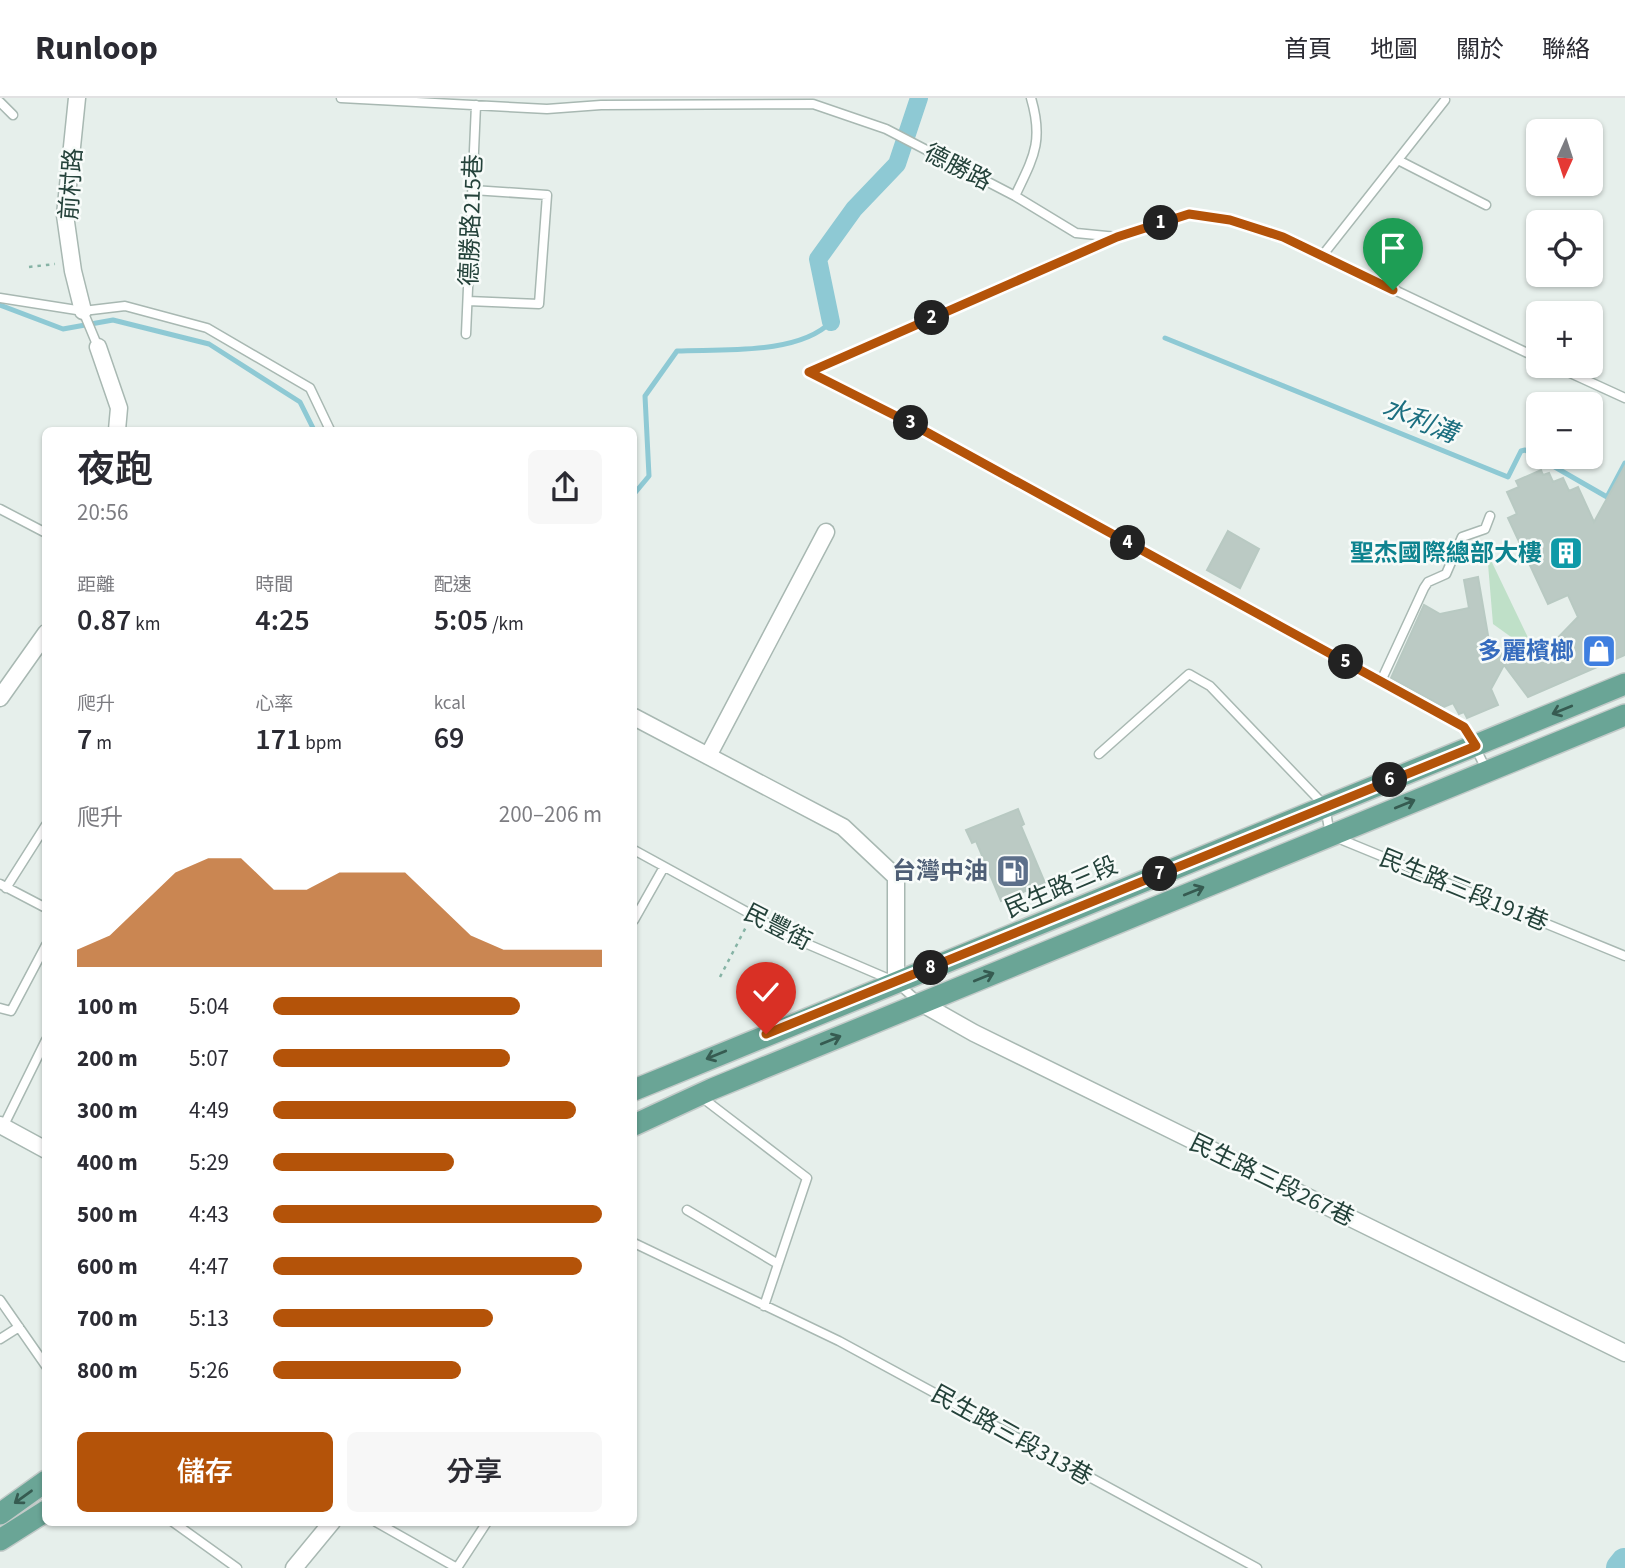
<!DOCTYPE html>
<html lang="zh-TW">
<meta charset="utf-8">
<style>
:root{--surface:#fff;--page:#f7f7f7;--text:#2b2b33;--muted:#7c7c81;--line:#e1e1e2;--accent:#b45309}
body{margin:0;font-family:"Source Sans 3","Noto Sans TC",sans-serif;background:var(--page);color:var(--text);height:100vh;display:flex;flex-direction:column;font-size:26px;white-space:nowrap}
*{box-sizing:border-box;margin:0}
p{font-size:23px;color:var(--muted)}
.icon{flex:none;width:38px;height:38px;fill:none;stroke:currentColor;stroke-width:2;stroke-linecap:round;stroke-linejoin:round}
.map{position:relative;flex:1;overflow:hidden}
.side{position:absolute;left:42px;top:329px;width:595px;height:1099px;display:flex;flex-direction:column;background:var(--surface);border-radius:10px;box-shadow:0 2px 5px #0004}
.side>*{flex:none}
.needle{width:46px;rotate:183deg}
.controls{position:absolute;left:1526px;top:21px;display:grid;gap:14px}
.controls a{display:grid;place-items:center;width:77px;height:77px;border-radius:10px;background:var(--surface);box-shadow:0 2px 5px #0004;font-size:35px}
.pin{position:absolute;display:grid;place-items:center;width:60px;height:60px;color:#fff;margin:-72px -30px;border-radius:50% 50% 50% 0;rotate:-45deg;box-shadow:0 0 7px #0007}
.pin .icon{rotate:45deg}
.km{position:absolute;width:35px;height:35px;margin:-18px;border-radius:50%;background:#222;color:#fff;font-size:19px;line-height:35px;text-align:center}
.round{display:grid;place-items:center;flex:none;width:74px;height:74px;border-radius:10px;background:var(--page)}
.overview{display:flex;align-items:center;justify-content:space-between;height:119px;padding:0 35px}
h1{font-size:38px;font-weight:600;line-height:52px}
.figures{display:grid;grid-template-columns:repeat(3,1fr);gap:10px;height:119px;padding:7px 35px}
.figures div{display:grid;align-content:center}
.figures b{font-size:30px;font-weight:600}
.figures small{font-size:19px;font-weight:400}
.figures p{font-size:19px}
.chart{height:196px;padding:14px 35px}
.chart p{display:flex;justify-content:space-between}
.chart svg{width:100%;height:126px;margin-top:7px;fill:var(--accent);opacity:.7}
.action{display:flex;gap:14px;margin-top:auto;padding:14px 35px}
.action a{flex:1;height:80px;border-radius:10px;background:var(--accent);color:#fff;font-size:28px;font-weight:600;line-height:80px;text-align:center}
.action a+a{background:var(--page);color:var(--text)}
ul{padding:0 35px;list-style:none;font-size:23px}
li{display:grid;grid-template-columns:112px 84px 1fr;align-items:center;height:52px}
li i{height:18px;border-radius:9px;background:var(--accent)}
header{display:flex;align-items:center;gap:42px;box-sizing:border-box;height:98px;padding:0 35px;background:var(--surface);border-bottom:2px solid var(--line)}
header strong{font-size:33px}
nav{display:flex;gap:38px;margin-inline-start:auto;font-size:24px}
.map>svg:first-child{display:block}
</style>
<header>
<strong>Runloop</strong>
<nav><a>首頁</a><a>地圖</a><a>關於</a><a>聯絡</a></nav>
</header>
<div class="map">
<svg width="1625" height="1470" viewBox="0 0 1625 1470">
<rect width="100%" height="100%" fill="#e6efeb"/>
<path fill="#bfe0c8" d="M1487 454 1531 546 1525 549 1493 526Z"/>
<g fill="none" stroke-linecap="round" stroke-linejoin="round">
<path stroke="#8ec9d4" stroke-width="5" d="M0 207 63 231 113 222 209 246 300 304 314 332
M1165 240 1508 379 1521 353 1525 352 1607 399 1625 365
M634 396 649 378 645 298 677 253C722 251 798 257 831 224"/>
<path stroke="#8ec9d4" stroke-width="18" d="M831 224 818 161 854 111 897 66 919 0"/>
<path stroke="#8ec9d4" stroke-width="30" d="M1621 1470 1625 1465"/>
</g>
<path fill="#bbcac4" stroke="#b8c9c2" stroke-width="2" d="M1625 368V557L1528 599 1504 567 1491 591 1498 607 1467 620 1464 614 1459 616 1453 605 1444 609 1391 580 1424 507 1440 516 1469 510 1464 482 1478 479 1490 549 1512 553 1549 549 1578 519 1568 497 1548 506 1508 420 1517 416 1507 394 1519 389 1516 383 1541 372 1543 377 1549 375 1553 384 1563 380 1569 393 1578 389 1594 424Z
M1228 433 1259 451 1240 490 1207 472Z
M1018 711 1024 726 1021 728 1045 785 1001 803 976 743 972 745 966 732Z"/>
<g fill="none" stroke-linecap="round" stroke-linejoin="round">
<g stroke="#a8b8b2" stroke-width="11">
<path id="lane" d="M341 0 547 11 601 7 813 6 886 31 1015 98 1076 135 1117 139 1189 116 1230 123 1283 139 1538 260
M0 4 13 17
M1398 62 1486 107
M1015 98C1033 60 1044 44 1031 0
M1322 158 1445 2
M0 200 83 213 125 208 207 230 310 290 330 332
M468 203 539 206 547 97 473 92
M83 213 98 249
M466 236 476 7
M1555 268 1625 300
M809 274 910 325 1465 629 1487 673
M809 274 1114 140
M0 411 46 435
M1381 583 1424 490 1428 484 1446 476 1462 439 1485 431 1490 418
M1099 656 1189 576 1210 588 1325 708 1330 737 1625 858
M634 752 798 842 896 884 920 905
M0 786 46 810
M6 790 46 727
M634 822 664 769
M0 910 11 913 46 847
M700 998 807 1080 764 1208
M3 1029 46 942
M687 1112 778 1166
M634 1145 839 1243 1257 1470
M0 1202 46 1268
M0 1241 19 1229
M173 1424 237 1470
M376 1424 457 1470
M457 1470 487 1424"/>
</g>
<g stroke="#a8b8b2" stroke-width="19">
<path id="street" d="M77 0 65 117 73 173 83 213
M98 249 119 310 117 332
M0 600 46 535
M634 619 843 729 896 779V884
M708 658 826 434
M921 905 974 935 1625 1255
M0 1027 46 1052
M294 1470 332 1424"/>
</g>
<g stroke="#c2cac8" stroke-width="24">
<path id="primary" d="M634 992 1625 586
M634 1027 712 991 1625 617
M0 1416 46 1383
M0 1442 46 1413"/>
</g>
<path stroke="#86b3a5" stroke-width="2.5" stroke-dasharray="3.5 5" stroke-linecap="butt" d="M29 169 55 166
M720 879 746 829"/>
<use href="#lane" stroke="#fff" stroke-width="8"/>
<use href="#street" stroke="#fff" stroke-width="16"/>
<use href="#primary" stroke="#6aa596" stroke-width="21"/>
</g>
<defs><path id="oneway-shaft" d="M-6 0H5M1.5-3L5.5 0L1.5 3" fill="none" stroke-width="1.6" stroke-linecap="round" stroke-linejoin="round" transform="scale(1.75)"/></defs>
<g stroke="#365b51">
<use href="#oneway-shaft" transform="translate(1562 612) rotate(158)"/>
<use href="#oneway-shaft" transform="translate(1405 706) rotate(-22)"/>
<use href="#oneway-shaft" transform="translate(1194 793) rotate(-22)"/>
<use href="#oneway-shaft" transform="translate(984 879) rotate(-22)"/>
<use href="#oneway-shaft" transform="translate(831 942) rotate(-22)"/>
<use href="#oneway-shaft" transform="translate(716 957) rotate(158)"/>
<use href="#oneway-shaft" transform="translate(23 1399) rotate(144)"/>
</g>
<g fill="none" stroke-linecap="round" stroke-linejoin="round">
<g stroke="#fff" stroke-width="14">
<path id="route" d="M766 936 1476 648 1464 629 910 325 809 274 1117 139 1189 116 1230 122 1283 139 1393 192"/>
</g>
<use href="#route" stroke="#b45309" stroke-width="9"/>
</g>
<defs>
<g id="building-square" transform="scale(1.75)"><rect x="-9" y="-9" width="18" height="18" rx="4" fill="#0f9aa8" stroke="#f7fbf9"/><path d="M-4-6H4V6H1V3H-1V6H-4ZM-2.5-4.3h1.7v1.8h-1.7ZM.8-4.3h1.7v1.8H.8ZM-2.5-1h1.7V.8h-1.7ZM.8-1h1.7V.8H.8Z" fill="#fff"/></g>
<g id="shop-square" transform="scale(1.75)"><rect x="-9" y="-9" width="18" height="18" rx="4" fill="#3f7fe0" stroke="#f7fbf9"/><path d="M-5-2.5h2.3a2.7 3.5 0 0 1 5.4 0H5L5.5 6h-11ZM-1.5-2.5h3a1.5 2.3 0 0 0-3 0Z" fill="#fff"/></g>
<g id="fuel-square" transform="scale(1.75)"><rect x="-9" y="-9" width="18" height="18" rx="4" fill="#5c6f8a" stroke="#f7fbf9"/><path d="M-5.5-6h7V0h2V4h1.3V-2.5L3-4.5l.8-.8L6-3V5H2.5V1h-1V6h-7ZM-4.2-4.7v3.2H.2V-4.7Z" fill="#fff"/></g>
</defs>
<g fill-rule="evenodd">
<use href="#building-square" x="1566" y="455"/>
<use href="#shop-square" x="1599" y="553"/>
<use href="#fuel-square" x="1013" y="773"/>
</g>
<g text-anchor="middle" stroke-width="5" stroke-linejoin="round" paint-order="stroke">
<g font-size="24" fill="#24423a" stroke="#f7fbf9">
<text transform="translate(958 69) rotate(27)" y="8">德勝路</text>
<text transform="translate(71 86) rotate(-86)" y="8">前村路</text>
<text transform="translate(471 122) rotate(-88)" y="8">德勝路215巷</text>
<text transform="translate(1061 789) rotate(-23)" y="8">民生路三段</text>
<text transform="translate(1464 792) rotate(22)" y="8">民生路三段191巷</text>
<text transform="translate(778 829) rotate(27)" y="8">民豐街</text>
<text transform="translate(1272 1082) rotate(26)" y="8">民生路三段267巷</text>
<text transform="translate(1012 1337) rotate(29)" y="8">民生路三段313巷</text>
</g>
<g font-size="24" font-weight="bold" fill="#0d838f" stroke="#f7fbf9" text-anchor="end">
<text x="1542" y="463">聖杰國際總部大樓</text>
</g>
<g font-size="24" font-weight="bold" fill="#366cbe" stroke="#f7fbf9" text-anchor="end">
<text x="1574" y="561">多麗檳榔</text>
</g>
<g font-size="24" font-weight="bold" fill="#4e5e75" stroke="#f7fbf9" text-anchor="end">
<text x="988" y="781">台灣中油</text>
</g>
<g font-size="26" font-style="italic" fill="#1c6f80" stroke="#f7fbf9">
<text transform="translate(1420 322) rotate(22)" y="9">水利溝</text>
</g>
</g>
</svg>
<div class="controls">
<a><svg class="needle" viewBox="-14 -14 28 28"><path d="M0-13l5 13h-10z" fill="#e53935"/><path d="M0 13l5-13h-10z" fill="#7c7c81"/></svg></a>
<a><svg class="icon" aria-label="locate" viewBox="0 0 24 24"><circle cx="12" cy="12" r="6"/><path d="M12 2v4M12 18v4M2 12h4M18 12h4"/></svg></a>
<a>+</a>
<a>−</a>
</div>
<div class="pin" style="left:1393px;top:192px;background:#1e9e55"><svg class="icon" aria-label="arrive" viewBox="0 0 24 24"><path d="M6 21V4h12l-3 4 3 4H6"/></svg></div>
<div class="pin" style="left:766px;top:936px;background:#d93025"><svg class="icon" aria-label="check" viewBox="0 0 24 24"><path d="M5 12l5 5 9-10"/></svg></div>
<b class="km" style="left:1161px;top:125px">1</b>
<b class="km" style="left:932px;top:220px">2</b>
<b class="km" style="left:911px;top:325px">3</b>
<b class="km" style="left:1128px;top:445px">4</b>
<b class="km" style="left:1346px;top:564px">5</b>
<b class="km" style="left:1390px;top:682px">6</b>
<b class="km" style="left:1160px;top:776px">7</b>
<b class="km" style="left:931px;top:870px">8</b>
<section class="side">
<div class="overview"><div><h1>夜跑</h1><p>20:56</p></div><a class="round"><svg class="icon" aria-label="share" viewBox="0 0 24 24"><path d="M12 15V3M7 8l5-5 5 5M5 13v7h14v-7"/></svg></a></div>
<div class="figures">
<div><p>距離</p><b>0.87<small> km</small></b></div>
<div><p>時間</p><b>4:25</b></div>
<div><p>配速</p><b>5:05<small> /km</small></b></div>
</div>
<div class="figures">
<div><p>爬升</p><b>7<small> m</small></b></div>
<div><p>心率</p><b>171<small> bpm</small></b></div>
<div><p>kcal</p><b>69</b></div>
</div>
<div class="chart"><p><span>爬升</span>200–206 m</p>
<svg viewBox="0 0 160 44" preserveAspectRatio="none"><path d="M0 44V38L10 33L20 22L30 11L40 6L50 6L60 17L70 17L80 11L90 11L100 11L110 22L120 33L130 38L140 38L150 38L160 38V44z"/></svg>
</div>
<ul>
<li><b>100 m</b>5:04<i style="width:75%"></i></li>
<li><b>200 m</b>5:07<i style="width:72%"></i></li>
<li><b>300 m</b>4:49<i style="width:92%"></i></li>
<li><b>400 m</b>5:29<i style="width:55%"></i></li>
<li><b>500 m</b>4:43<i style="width:100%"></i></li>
<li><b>600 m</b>4:47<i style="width:94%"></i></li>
<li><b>700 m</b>5:13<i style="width:67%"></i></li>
<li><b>800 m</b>5:26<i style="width:57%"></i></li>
</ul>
<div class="action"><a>儲存</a><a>分享</a></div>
</section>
</div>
